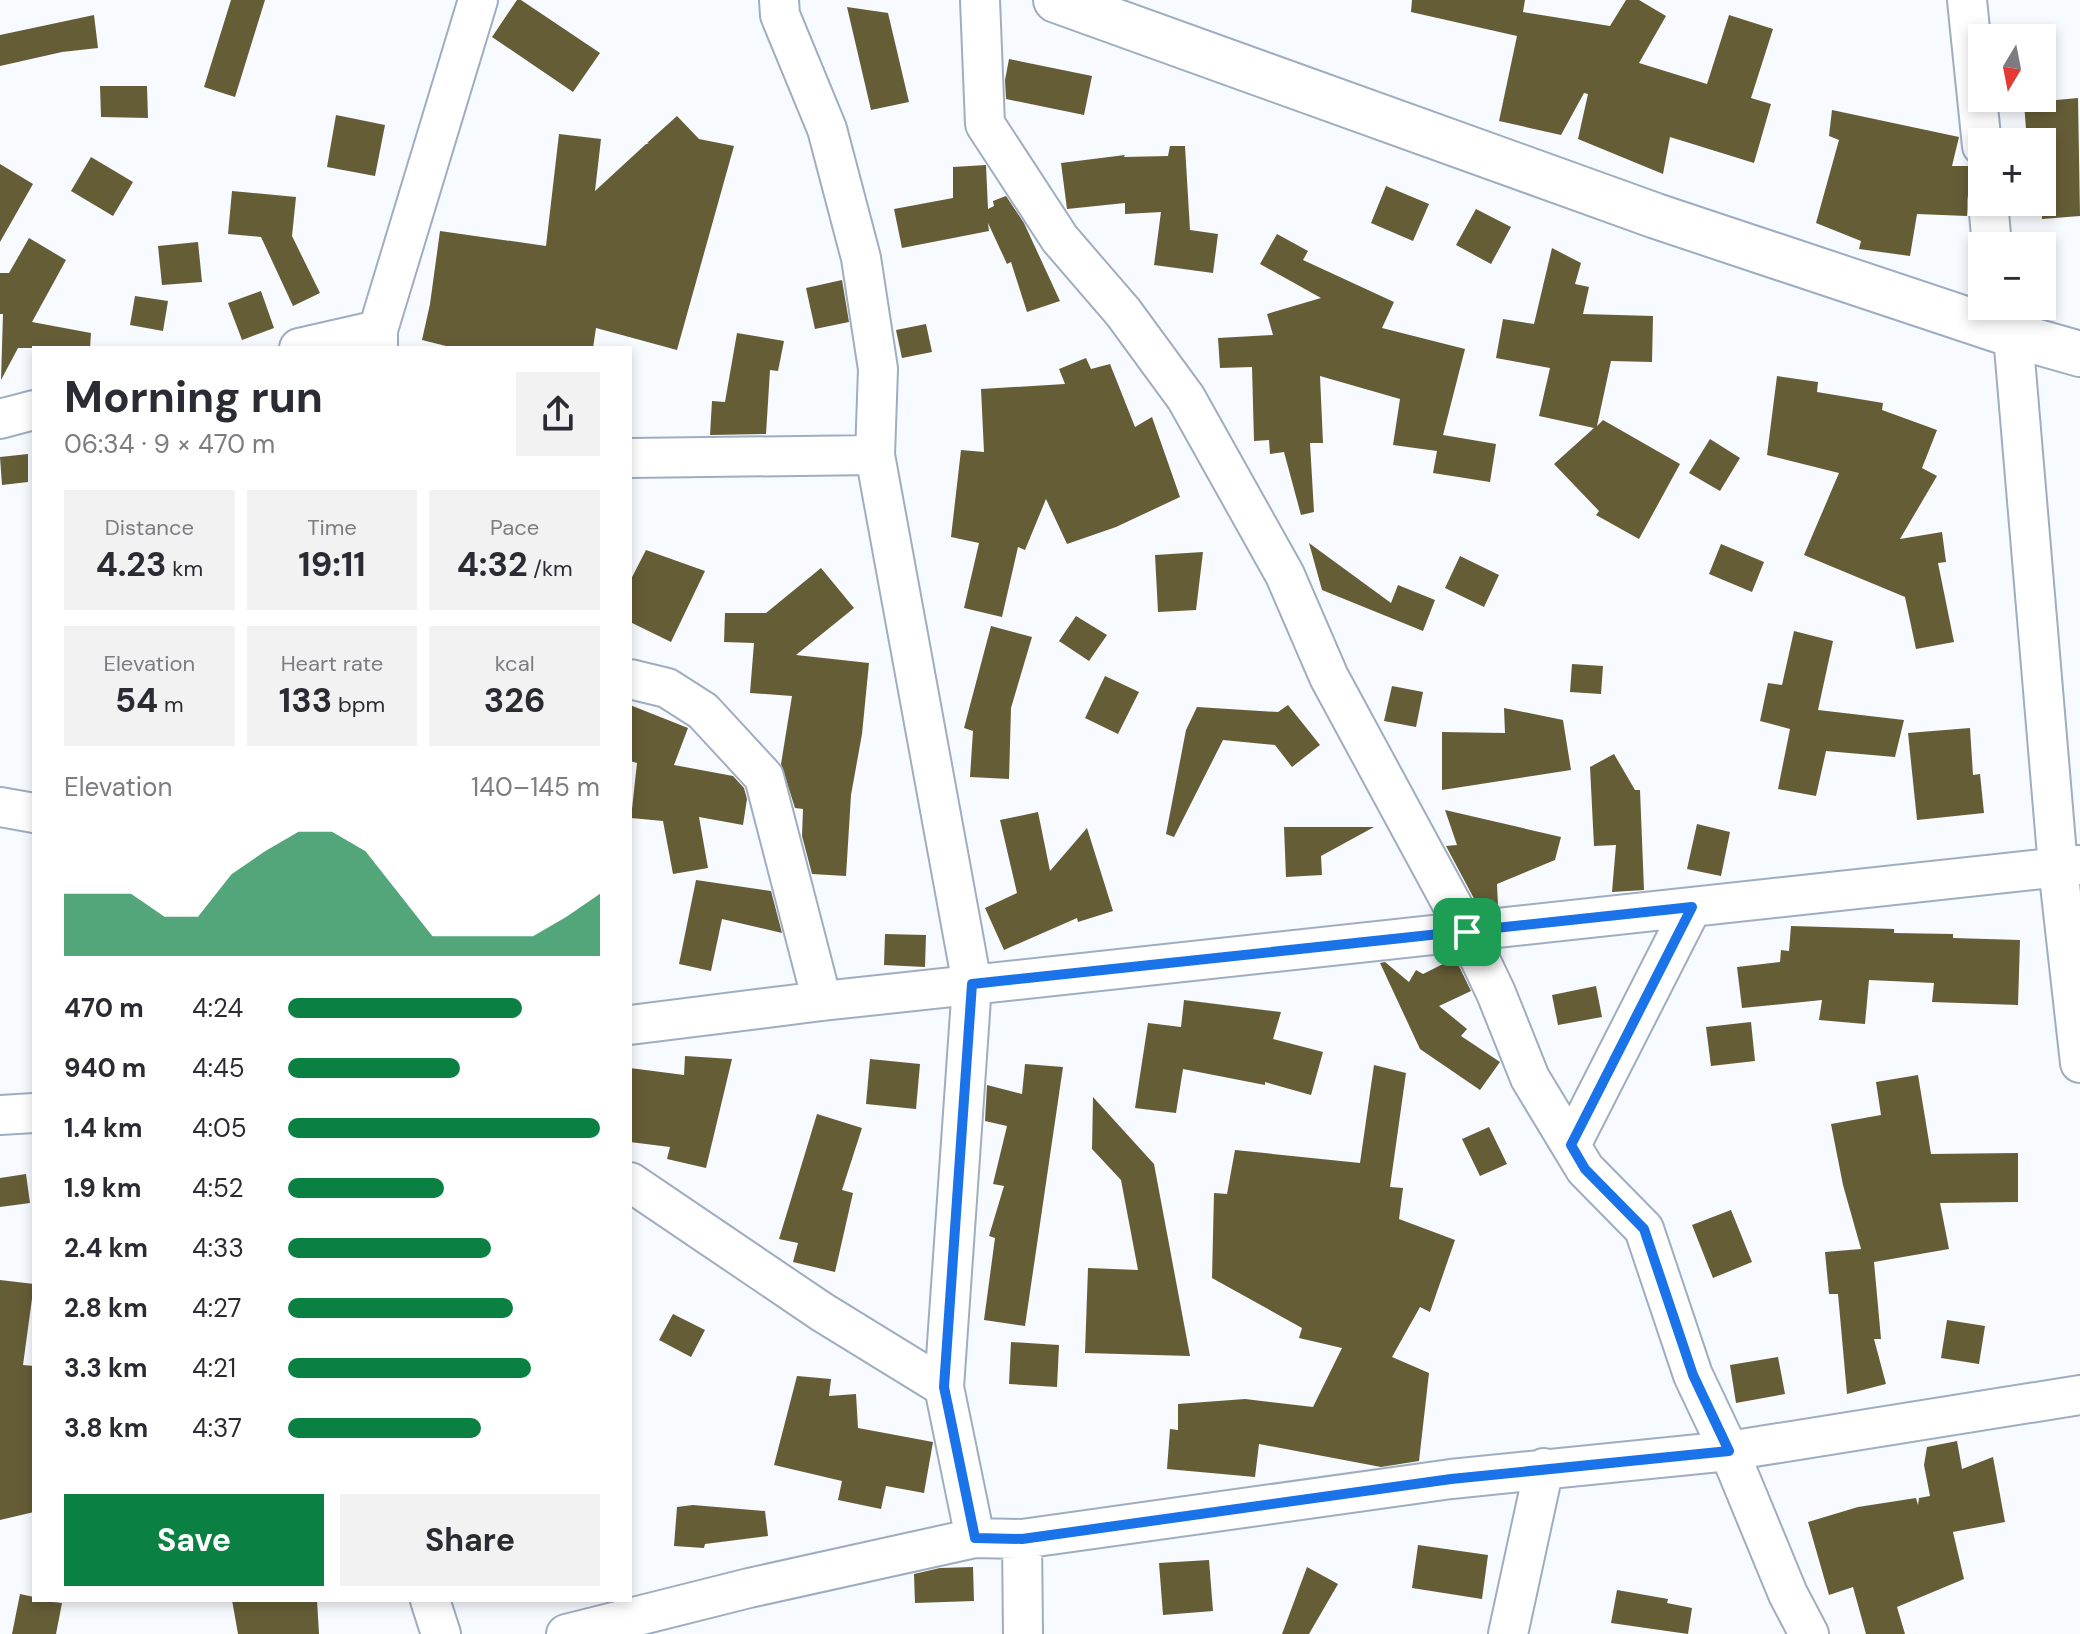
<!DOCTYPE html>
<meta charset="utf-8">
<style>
:root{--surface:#fff;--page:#f2f2f3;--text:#2b2b33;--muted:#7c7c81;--accent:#0b8043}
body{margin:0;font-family:"DM Sans",sans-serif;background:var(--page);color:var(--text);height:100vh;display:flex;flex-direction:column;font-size:30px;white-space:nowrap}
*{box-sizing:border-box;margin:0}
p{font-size:26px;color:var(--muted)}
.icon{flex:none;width:44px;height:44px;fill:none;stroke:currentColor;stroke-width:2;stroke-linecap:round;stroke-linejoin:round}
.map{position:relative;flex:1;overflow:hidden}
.panel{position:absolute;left:32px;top:346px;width:600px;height:1256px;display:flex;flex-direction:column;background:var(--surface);border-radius:0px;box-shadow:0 4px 12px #0003}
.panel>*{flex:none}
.needle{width:52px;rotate:190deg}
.buttons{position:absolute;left:1968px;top:24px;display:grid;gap:16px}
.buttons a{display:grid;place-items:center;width:88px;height:88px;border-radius:0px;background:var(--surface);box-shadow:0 4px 12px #0003;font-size:40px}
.pin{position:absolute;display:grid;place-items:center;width:68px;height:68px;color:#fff;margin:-34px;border-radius:16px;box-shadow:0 4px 12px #0006}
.round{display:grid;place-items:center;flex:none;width:84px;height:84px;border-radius:0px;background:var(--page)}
.overview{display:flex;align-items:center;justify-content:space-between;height:136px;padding:0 32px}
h1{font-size:44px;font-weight:700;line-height:60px}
.metrics{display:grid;grid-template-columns:repeat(3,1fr);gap:12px;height:136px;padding:8px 32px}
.metrics div{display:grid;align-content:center;border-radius:0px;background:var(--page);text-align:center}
.metrics b{font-size:34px;font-weight:700}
.metrics small{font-size:22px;font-weight:400}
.metrics p{font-size:22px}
.chart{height:224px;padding:16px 32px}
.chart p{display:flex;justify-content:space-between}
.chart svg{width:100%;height:144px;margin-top:8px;fill:var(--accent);opacity:.7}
.cta{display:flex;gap:16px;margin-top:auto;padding:16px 32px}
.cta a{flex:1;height:92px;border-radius:0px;background:var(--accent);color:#fff;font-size:32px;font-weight:700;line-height:92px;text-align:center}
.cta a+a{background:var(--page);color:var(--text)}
ul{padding:0 32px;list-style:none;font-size:26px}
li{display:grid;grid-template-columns:128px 96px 1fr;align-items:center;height:60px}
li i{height:20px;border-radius:10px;background:var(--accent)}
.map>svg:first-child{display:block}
</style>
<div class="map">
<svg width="2080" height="1634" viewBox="0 0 2080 1634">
<rect width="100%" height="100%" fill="#f7fafe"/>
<path fill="#655d36" d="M231 0H265L235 97 204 87Z
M517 0H521L600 53 573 92 492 37Z
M1412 0H1525L1523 12 1610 26 1626 0H1639L1666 16 1639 63 1707 84 1729 15 1773 29 1751 98 1771 104 1754 163 1670 137 1663 174 1578 139 1588 94 1584 93 1561 135 1499 121 1517 36 1411 12Z
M847 7 888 13 909 102 871 110Z
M94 15 98 48 62 52 0 66V35Z
M1009 59 1092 76 1084 115 1006 99 1005 80Z
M100 86H147L148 118 101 117Z
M2078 98 2080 216 2042 219V142H2027L2024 103Z
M1832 110 1959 137 1952 166H1970L1967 216 1917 214 1910 256 1859 249 1861 241 1816 223 1839 140 1829 136Z
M336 115 385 125 375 176 327 167Z
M677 116 699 139 734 146 677 350 596 328 593 348H454L422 340 430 304 440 231 546 246 559 134 601 139 595 191 646 144H649L647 143Z
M1170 146H1185L1190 230 1218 234 1213 273 1154 265 1161 212 1125 214V203L1067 209 1061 163 1125 155 1124 157 1168 156Z
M91 157 133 182 113 216 71 191Z
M0 164 33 184 0 242Z
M986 165 988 209 994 206 993 201 1006 196 1024 223 1060 301 1027 312 1011 262 1007 264 988 223 989 231 902 248 894 209 953 198V167Z
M1386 186 1429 204 1413 241 1371 223Z
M232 191 296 197 292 236 320 293 293 306 261 237 228 234Z
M1476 209 1511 227 1491 264 1456 245Z
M1277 234 1308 251 1303 260 1394 302 1382 328 1465 349 1443 435 1496 444 1490 482 1433 473 1437 451 1393 445 1400 399 1320 376 1323 443H1310L1314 512 1301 515 1284 452 1270 454 1269 440 1254 441 1252 367 1220 368 1218 338 1273 335 1267 314 1321 298 1260 264Z
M29 238 66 260 32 322 91 333 90 348H18L1 380 3 314H0V273H9Z
M198 242 202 282 162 285 158 246Z
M1552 248 1581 263 1575 284 1589 287 1583 314 1653 316 1652 362 1611 361 1597 426 1603 420 1680 464 1639 539 1596 515 1599 511 1554 464 1594 428 1539 416 1550 368 1496 358 1503 319 1534 324Z
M842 280 849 322 815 329 806 288Z
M261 291 274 328 242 340 228 303Z
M135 296 168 301 163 331 130 325Z
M926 324 932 352 902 358 896 330Z
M737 333 784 341 778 371 770 370 766 434 710 435 712 401 725 402Z
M1086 358 1091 369 1110 364 1135 427 1152 417 1180 497 1116 527 1067 544 1046 499 1025 550 1018 547 1002 617 964 608 979 543 951 537 961 450 984 452 981 389 1065 384 1059 369Z
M1777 376 1818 382 1817 392 1883 403 1882 410 1937 430 1922 468 1937 476 1900 539 1942 532 1946 562 1938 563 1954 642 1916 649 1905 597 1804 555 1839 473 1767 455Z
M1710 439 1740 458 1720 491 1689 473Z
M28 454V482L2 485 0 457Z
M1309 543 1391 603 1398 585 1435 600 1423 631 1322 590Z
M1721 544 1764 562 1752 592 1709 574Z
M646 550 705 571 671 642 630 622V581Z
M1203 552 1196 610 1158 612 1155 555Z
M1460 556 1499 575 1484 607 1445 588Z
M821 568 854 608 796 655 869 663 862 734 851 795 846 876 812 874 802 836 803 809 795 808 781 764 792 696 750 693 754 643 724 642 725 613H766Z
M1076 616 1107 635 1089 661 1059 641Z
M991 626 1032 637 1011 708 1009 779 970 777 973 731 964 728Z
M1794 631 1833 641 1818 710 1904 720 1895 757 1826 751 1816 796 1778 789 1790 729 1760 721 1768 683 1782 685Z
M1572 664 1603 666 1601 694 1570 692Z
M1105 676 1139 692 1118 734 1085 718Z
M1392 686 1423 692 1416 727 1384 721Z
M630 705 688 728 674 765 733 776 744 788 747 799 743 825 699 817 708 868 673 874 663 821 631 818 637 763 630 761Z
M1288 705 1320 745 1292 767 1275 745 1223 740 1174 837 1166 834 1186 730 1197 707 1278 712Z
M1504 708 1563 720 1571 770 1442 790V732L1505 733Z
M1970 728 1973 775 1980 774 1984 813 1917 820 1908 733Z
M1614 754 1635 790H1640L1644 890 1612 892 1616 845 1594 846 1590 767Z
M1445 810 1561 837 1555 860 1497 884 1498 906 1479 908 1446 846 1457 845Z
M1038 812 1050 871 1087 828 1113 911 1078 922 1077 918 1004 950 985 908 1017 893 1000 820Z
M1697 824 1730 832 1721 876 1687 869Z
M1284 827H1374L1321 856 1322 875 1286 877Z
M696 880 771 891 782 933 722 919 711 971 679 964Z
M1791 926 1894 929V933L1953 934V938L2020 940 2018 1005 1932 1002 1934 983 1869 980 1865 1024 1819 1020 1822 1000 1742 1008 1737 967 1780 962 1781 950 1789 951Z
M885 934 926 935 925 967 884 965Z
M1455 958 1471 991 1439 1006 1467 1029 1461 1036 1500 1062 1480 1090 1420 1049 1380 963 1385 962 1409 982 1416 970 1423 974Z
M1596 986 1602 1017 1558 1025 1552 995Z
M1184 1000 1281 1012 1273 1039 1323 1052 1311 1095 1265 1082V1085L1183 1069 1176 1113 1135 1108 1148 1023 1181 1027Z
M1751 1022 1755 1061 1711 1066 1706 1027Z
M685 1056 732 1059 706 1168 667 1159 670 1147 630 1142V1068L684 1075Z
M870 1059 920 1064 916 1109 866 1104Z
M1025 1064 1063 1067 1025 1326 984 1320 995 1238 989 1236 1004 1186 993 1184 1007 1126 985 1121 987 1085 1022 1094Z
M1374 1065 1406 1073 1390 1187 1403 1188 1399 1219 1455 1240 1430 1312 1420 1307 1392 1357 1429 1373 1419 1461 1381 1467 1259 1444 1255 1477 1167 1469 1170 1429 1178 1430V1404L1245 1399 1313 1407 1342 1348 1299 1338 1302 1328 1212 1278 1214 1193 1227 1194 1235 1150 1360 1163Z
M1918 1075 1931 1154 2018 1153V1202L1940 1203 1949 1249 1874 1262 1881 1339H1874L1886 1384 1847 1394 1838 1294H1829L1825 1252 1861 1249 1843 1185 1831 1124 1881 1115 1876 1082Z
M1093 1097 1154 1164 1190 1356 1085 1353 1088 1268 1138 1270 1121 1180 1092 1149Z
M817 1114 862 1128 842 1190 853 1193 835 1272 793 1262 798 1243 779 1239Z
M1489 1127 1507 1164 1480 1176 1462 1139Z
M26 1174 30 1203 0 1207V1178Z
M1731 1210 1752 1262 1713 1278 1692 1225Z
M0 1280 34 1284 23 1365 34 1366V1512L0 1520Z
M673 1314 705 1330 691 1357 659 1340Z
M1947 1320 1985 1326 1979 1364 1941 1358Z
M1011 1342 1059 1345 1057 1387 1009 1384Z
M1778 1357 1785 1394 1736 1403 1730 1365Z
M797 1376 831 1379 829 1396 856 1394 858 1428 933 1442 924 1493 886 1486 881 1509 838 1500 842 1481 774 1465Z
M1957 1441 1962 1469 1993 1457 2005 1522 1953 1532 1964 1579 1897 1607 1905 1634H1866L1853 1587 1829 1595 1808 1522 1858 1507 1916 1498 1918 1505 1919 1498 1930 1496 1924 1465 1927 1447Z
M693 1505 765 1511 768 1536 705 1544 704 1548 674 1546 677 1507Z
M1418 1545 1488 1555 1482 1599 1412 1588Z
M1209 1560 1213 1611 1163 1615 1159 1563Z
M973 1567 974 1601 915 1603 914 1574 940 1568Z
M1307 1567 1338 1584 1309 1634H1282Z
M1617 1590 1668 1599 1667 1603 1692 1608 1688 1634 1611 1623Z
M20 1594 34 1597V1600L62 1603 56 1634H12Z
M232 1600H317L319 1634H238Z"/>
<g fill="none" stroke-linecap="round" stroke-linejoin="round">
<g stroke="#9fadc1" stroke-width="42">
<path id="minor" d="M779 0 780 15 827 129 861 258 878 369 875 455 972 984 944 1387 975 1538
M980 0 985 124 1060 239 1123 312 1186 398 1285 575 1329 677 1467 932 1496 993 1530 1078 1585 1169 1644 1229 1693 1375 1729 1451 1788 1594 1809 1634
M1967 0 1982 146
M1988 202 1992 246
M2006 306 2013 335 2058 867 2080 1063
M299 348 378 330
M378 348V330L478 0
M0 419 34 410
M630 458 875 455
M630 679 667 688 703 711 764 777 822 1001
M0 807 34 813
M630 1025 822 1001 2080 865
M0 1115 34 1113
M1571 1145 1692 907
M630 1182 822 1312 944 1387
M1022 1539 1023 1634
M430 1600 441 1634
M566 1634 749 1588 975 1538 1022 1539 1451 1479 1729 1451 2080 1395
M1508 1634 1544 1468"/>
</g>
<g stroke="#9fadc1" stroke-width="48">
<path id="tertiary" d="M1056 0 1656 216 2013 335 2080 354"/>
</g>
<use href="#minor" stroke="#fff" stroke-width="38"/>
<use href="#tertiary" stroke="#fff" stroke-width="44"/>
</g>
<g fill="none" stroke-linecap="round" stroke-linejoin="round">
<g stroke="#fff" stroke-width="16">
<path id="route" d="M1692 907 1571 1145 1585 1169 1644 1229 1693 1375 1729 1451 1451 1479 1022 1539 975 1538 944 1387 972 984Z"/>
</g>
<use href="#route" stroke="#1a73e8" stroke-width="10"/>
</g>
</svg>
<div class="buttons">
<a><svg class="needle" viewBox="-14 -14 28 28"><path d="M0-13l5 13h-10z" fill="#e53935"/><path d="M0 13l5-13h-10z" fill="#7c7c81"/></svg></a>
<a>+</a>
<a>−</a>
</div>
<div class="pin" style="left:1467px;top:932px;background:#1e9e55"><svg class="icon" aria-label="arrive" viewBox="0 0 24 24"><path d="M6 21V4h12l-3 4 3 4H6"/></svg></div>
<section class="panel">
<div class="overview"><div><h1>Morning run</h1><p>06:34 · 9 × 470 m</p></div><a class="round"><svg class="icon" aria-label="share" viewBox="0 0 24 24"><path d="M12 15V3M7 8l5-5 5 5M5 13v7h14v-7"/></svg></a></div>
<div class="metrics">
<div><p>Distance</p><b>4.23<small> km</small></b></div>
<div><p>Time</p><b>19:11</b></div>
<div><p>Pace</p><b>4:32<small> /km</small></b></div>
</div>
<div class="metrics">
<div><p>Elevation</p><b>54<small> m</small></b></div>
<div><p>Heart rate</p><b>133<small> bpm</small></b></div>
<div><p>kcal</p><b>326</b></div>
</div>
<div class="chart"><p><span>Elevation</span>140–145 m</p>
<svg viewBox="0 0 160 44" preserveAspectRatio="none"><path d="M0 44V25L10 25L20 25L30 32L40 32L50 19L60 12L70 6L80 6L90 12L100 25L110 38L120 38L130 38L140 38L150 32L160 25V44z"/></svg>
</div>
<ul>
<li><b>470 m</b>4:24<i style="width:75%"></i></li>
<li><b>940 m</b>4:45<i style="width:55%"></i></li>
<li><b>1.4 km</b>4:05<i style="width:100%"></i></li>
<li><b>1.9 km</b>4:52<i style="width:50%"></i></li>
<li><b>2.4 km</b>4:33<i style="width:65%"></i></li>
<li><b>2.8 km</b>4:27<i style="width:72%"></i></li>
<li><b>3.3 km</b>4:21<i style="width:78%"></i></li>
<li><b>3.8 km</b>4:37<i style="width:62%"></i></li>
</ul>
<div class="cta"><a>Save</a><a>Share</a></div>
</section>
</div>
